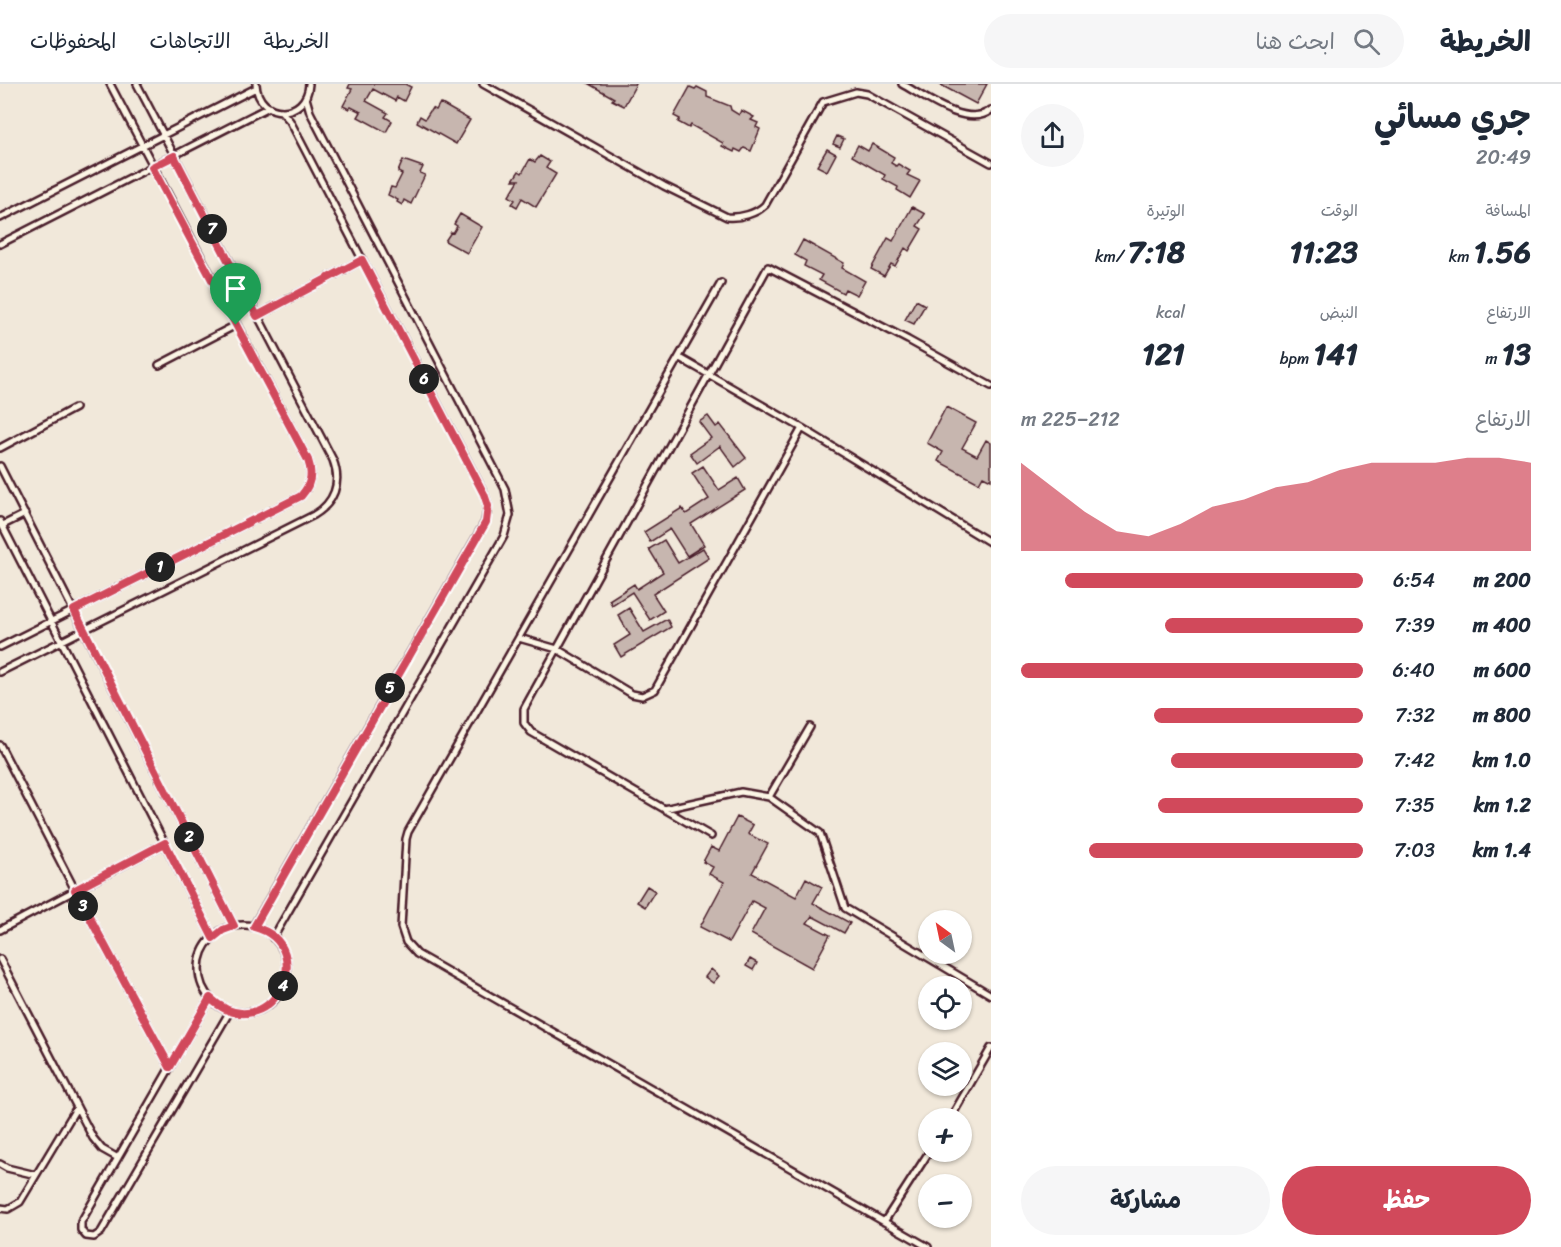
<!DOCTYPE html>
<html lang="ar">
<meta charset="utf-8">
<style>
:root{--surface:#fff;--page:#f6f6f7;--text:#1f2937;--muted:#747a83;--line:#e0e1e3;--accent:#d1495b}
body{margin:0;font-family:Sriracha,"Playpen Sans Arabic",sans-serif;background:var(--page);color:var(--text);direction:rtl;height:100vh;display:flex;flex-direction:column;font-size:22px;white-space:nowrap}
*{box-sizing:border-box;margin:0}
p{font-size:20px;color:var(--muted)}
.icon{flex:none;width:33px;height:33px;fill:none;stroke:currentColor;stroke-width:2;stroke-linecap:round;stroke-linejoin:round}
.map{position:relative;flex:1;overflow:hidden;direction:ltr}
.details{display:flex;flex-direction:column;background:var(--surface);width:570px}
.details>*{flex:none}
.needle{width:39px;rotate:327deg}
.tools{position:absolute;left:918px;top:826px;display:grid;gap:12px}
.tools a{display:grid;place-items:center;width:54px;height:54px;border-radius:50%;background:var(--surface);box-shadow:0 2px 4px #0004;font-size:30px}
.pin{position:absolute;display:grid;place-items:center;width:51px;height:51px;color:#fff;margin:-62px -26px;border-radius:50% 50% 50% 0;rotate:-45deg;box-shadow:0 0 6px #0007}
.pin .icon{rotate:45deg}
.km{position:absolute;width:30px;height:30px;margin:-15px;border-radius:50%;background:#222;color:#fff;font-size:16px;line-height:30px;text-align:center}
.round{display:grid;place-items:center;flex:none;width:63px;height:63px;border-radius:32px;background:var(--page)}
.overview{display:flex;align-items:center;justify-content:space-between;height:102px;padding:0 30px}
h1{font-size:33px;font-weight:700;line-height:45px}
.metrics{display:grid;grid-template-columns:repeat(3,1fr);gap:9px;height:102px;padding:6px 30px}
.metrics div{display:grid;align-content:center}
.metrics b{font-size:30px;font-weight:700}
.metrics small{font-size:16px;font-weight:400}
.metrics p{font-size:16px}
.chart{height:168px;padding:12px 30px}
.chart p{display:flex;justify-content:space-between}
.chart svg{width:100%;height:108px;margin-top:6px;fill:var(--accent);opacity:.7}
.primary-button{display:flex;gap:12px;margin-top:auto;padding:12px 30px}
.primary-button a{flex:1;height:69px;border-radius:36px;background:var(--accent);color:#fff;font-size:24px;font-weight:700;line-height:69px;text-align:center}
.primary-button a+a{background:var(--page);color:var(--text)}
ul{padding:0 30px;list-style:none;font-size:20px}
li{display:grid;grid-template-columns:96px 72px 1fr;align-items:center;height:45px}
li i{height:15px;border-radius:8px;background:var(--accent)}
header{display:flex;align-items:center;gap:36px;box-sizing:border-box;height:84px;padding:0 30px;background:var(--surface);border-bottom:2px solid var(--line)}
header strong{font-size:28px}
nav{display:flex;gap:33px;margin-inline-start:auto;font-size:21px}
.search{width:420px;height:54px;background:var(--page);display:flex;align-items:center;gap:15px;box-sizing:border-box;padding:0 21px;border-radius:33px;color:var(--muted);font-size:22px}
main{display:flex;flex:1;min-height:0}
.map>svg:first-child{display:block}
</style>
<header>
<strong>الخريطة</strong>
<div class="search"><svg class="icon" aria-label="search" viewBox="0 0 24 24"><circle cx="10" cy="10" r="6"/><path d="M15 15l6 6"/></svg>ابحث هنا</div>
<nav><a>الخريطة</a><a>الاتجاهات</a><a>المحفوظات</a></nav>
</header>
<main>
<section class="details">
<div class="overview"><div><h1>جري مسائي</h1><p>20:49</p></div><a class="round"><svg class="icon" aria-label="share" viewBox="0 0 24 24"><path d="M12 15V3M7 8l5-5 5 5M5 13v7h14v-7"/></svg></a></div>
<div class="metrics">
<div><p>المسافة</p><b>1.56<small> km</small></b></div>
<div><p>الوقت</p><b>11:23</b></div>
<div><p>الوتيرة</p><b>7:18<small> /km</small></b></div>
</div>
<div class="metrics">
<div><p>الارتفاع</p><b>13<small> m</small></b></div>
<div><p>النبض</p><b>141<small> bpm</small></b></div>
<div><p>kcal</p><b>121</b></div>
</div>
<div class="chart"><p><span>الارتفاع</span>212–225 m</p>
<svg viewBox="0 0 160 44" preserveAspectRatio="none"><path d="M0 44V8L10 18L20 28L30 36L40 38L50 33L60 26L70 23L80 18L90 16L100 11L110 8L120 8L130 8L140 6L150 6L160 8V44z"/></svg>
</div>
<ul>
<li><b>200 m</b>6:54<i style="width:87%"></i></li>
<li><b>400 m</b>7:39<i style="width:58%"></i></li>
<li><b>600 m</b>6:40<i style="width:100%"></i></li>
<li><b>800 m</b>7:32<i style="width:61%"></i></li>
<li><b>1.0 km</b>7:42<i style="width:56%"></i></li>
<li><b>1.2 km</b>7:35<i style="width:60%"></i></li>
<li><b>1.4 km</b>7:03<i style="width:80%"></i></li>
</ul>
<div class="primary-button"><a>حفظ</a><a>مشاركة</a></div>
</section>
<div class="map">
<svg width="991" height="1163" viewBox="0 0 991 1163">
<rect width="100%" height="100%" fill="#f1e8da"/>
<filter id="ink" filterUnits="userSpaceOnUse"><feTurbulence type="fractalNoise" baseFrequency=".0167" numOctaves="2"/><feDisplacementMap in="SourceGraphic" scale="12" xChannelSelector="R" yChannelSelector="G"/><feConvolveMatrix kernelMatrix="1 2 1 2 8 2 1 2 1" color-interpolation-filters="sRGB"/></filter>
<g filter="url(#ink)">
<path fill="#c7b6af" stroke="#4a1f2b" stroke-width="1.5" d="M350 0H405L411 3 404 17 397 13 395 17 373 5 366 17 388 29 385 33 392 37 386 48 358 33 361 28 351 23 349 25 343 22 352 5 348 4Z
M589 0H636L624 22 612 16 614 14Z
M939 0H987L976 20Z
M690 3 695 5 697 3 707 8V13L730 22 731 26 739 31 741 26 754 33 751 36 758 39 756 43 760 45 751 67 744 64 741 68 735 65 734 68 722 62 723 59 691 41 689 44 678 38 680 35 674 32Z
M440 19 470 36 456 60 417 38 420 32 425 35 432 24 436 26Z
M837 52 844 55 840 63 833 60Z
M872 60 894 73 891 79 896 82 898 80 910 87 907 91 920 97 910 114 897 106 898 103 883 95 885 91 852 72 858 61 868 67Z
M827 65 836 70 827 87 817 82Z
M540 72 550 78 546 84 556 90 536 123 522 114 517 123 512 120 515 116 509 112 519 96H513L519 87 522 89 530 75 535 78Z
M403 76 423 83 420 89 425 91 411 120 404 116 402 121 397 118 398 116 388 111 391 103 395 104 402 90 398 88Z
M912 123 925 130 917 142 922 145 909 167 905 164 895 182 891 180 884 192 871 185 888 154 893 157Z
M460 130 482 143 467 169 445 157 451 148 453 149 457 142 454 140Z
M803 156 844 179 842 184 865 197 857 211 845 205 843 209 819 196 822 191 804 182 806 177 795 171Z
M916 216 925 221 914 240 905 236Z
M946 323 976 339 962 364 977 372 986 356 991 359V396L983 392 979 399 938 377 943 368 927 359Z
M708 332 716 343 720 340 746 374 735 383 720 362 697 379 690 369 711 354 699 338Z
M703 382 719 406 738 394 745 406 691 440 704 461 687 472 670 445 650 458 644 448 682 424 686 430 709 415 692 389Z
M664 456 678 479 703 464 709 474 653 510 664 527 650 536 632 508 612 521 609 516 634 500 637 505 663 488 649 465Z
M629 524 644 548 667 535 671 543 621 573 614 561 630 551 618 531Z
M737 733 753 741 748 750 768 760 752 789 796 813 806 794 822 803 813 819 850 839 844 849 812 832 807 839 830 851 812 884 751 850 765 824 752 817 729 858 700 843 724 798 709 790 713 783 703 778 711 763 719 767Z
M647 802 655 807 645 823 637 818Z
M750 875 757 879 753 886 746 882Z
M711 885 719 892 713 899 705 893Z"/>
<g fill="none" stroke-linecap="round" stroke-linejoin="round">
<g stroke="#4a1f2b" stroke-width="10">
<path id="lane" d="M256 0C258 36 307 36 309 0
M483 0 664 102 727 133C740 134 756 130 765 121L823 18 856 8 867 10 991 79
M902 0C924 12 967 45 991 26
M0 134 256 4
M0 160 269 23
M721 199 408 748 406 755 401 843 406 858 417 870 928 1163
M257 232 362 176
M680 274 802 344 991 459
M159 281 236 241
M0 364 75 324
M0 382 234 842
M0 437 213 854
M1 442 25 430
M519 554 557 565 632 610 642 612 655 606 802 344
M0 563 301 412C311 401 313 390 308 376L110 0
M0 588 314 431C334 419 342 399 333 376L137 0
M0 661 75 806 170 983
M769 713 810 643
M664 725 741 708 769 713 820 749 845 824 991 911
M711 752 531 648 524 639V625L768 183 908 256 991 302
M199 885a44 44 0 1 1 88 0a44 44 0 1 1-88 0Z
M253 843 485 438 488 422 484 409 290 37 281 27
M0 846 165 759
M273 854 504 452 510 431 505 405 310 28 306 14
M0 875 93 1054 102 1065 118 1074
M210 914 81 1138V1146L86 1152 94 1153 101 1148 230 927
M950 1035 991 964
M0 1080 7 1084 36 1091
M0 1124 8 1125 20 1118 77 1023
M884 1138 929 1068"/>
</g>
<use href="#lane" stroke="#fcf5e5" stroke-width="5"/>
</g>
</g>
<g fill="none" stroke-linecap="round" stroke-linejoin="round" filter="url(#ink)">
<g stroke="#fff" stroke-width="12">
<path id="route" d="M174 72 257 232 362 176 484 410 488 422 486 438 254 843C324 862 268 968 210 914L170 983 75 806 165 759 213 854 223 846 234 842 74 526 301 412C311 401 313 390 308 376L152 83Z"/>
</g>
<use href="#route" stroke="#d1495b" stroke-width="8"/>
</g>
</svg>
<div class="tools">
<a><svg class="needle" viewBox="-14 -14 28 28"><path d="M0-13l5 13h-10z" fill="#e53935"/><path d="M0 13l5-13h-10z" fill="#747a83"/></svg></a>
<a><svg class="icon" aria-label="locate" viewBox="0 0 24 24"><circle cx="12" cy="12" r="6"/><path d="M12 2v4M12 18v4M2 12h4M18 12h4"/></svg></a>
<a><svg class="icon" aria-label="layers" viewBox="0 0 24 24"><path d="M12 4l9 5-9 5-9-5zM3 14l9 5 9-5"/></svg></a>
<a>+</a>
<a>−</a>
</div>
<div class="pin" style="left:236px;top:241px;background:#1e9e55"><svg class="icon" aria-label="arrive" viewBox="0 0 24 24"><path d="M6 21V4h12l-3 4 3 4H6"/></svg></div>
<b class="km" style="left:160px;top:483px">1</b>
<b class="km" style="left:189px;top:753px">2</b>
<b class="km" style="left:83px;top:822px">3</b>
<b class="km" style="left:283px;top:902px">4</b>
<b class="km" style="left:390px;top:604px">5</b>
<b class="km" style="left:424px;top:295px">6</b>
<b class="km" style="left:212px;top:145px">7</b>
</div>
</main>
